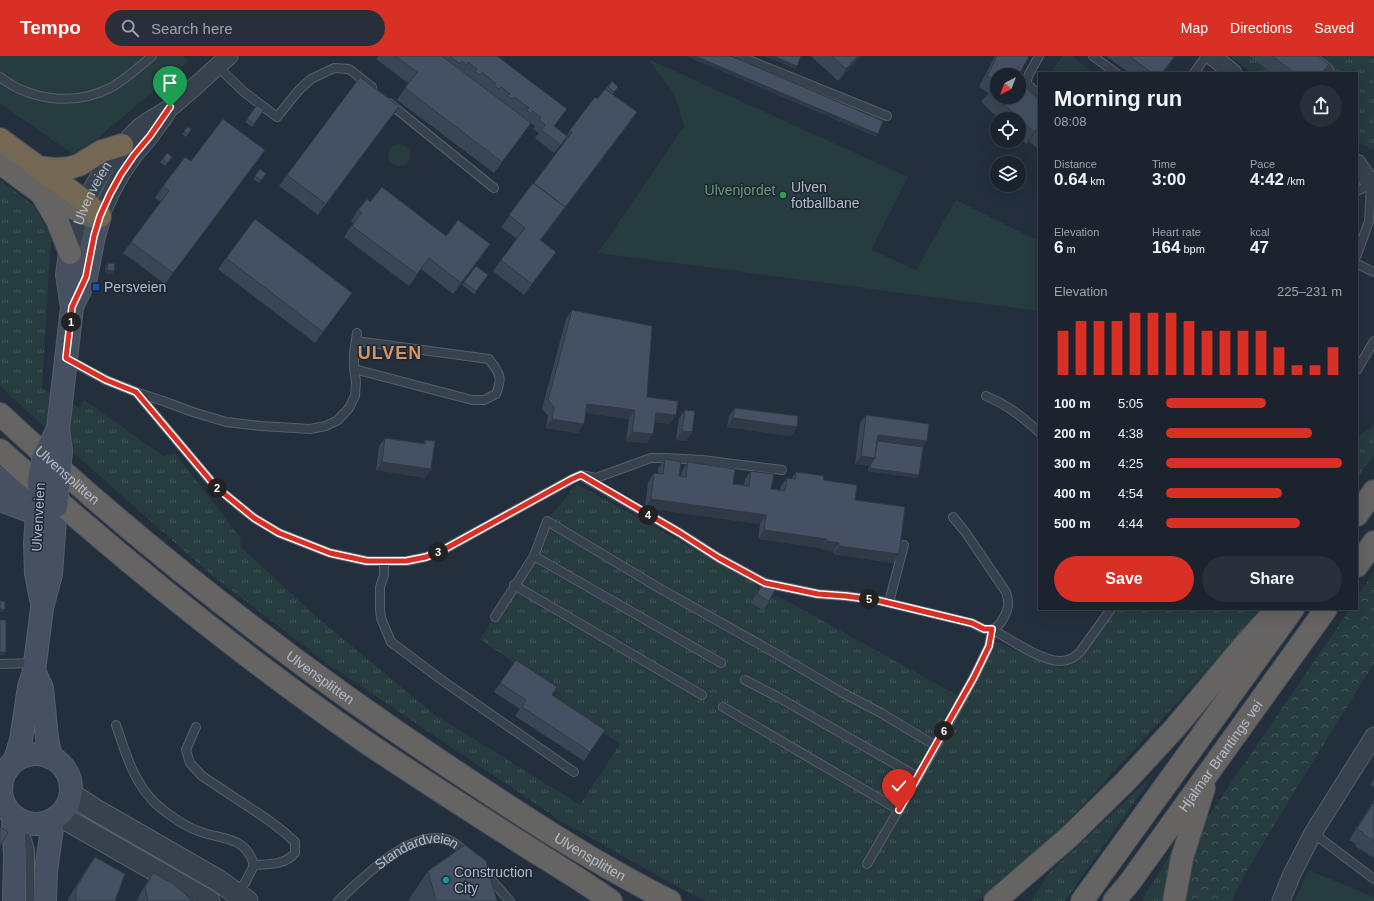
<!DOCTYPE html>
<meta charset="utf-8">
<style>
:root{--surface:#1b232e;--page:#282f3a;--text:#f1f3f6;--muted:#a0a4aa;--line:#39404a;--accent:#d93025}
body{margin:0;font-family:Helvetica,sans-serif;background:var(--page);color:var(--text);height:100vh;display:flex;flex-direction:column;font-size:15px;white-space:nowrap}
*{box-sizing:border-box;margin:0}
p{font-size:13px;color:var(--muted)}
.icon{flex:none;width:22px;height:22px;fill:none;stroke:currentColor;stroke-width:2;stroke-linecap:round;stroke-linejoin:round}
.map{position:relative;flex:1;overflow:hidden}
.sheet{position:absolute;left:1038px;top:16px;width:320px;height:538px;display:flex;flex-direction:column;background:var(--surface);border-radius:0px;box-shadow:0 4px 16px #0002,0 0 0 1px var(--line)}
.sheet>*{flex:none}
.needle{width:26px;rotate:222deg}
.fabs{position:absolute;left:990px;top:12px;display:grid;gap:8px}
.fabs a{display:grid;place-items:center;width:36px;height:36px;border-radius:50%;background:var(--surface);box-shadow:0 4px 16px #0002,0 0 0 1px var(--line);font-size:20px}
.pin{position:absolute;display:grid;place-items:center;width:34px;height:34px;color:#fff;margin:-41px -17px;border-radius:50% 50% 50% 0;rotate:-45deg;box-shadow:0 0 4px #0007}
.pin .icon{rotate:45deg}
.km{position:absolute;width:20px;height:20px;margin:-10px;border-radius:50%;background:#222;color:#fff;font-size:11px;line-height:20px;text-align:center}
.round{display:grid;place-items:center;flex:none;width:42px;height:42px;border-radius:21px;background:var(--page)}
.headline{display:flex;align-items:center;justify-content:space-between;height:68px;padding:0 16px}
h1{font-size:22px;font-weight:700;line-height:30px}
.figures{display:grid;grid-template-columns:repeat(3,1fr);gap:6px;height:68px;padding:4px 16px}
.figures div{display:grid;align-content:center}
.figures b{font-size:17px;font-weight:700}
.figures small{font-size:11px;font-weight:400}
.figures p{font-size:11px}
.chart{height:112px;padding:8px 16px}
.chart p{display:flex;justify-content:space-between}
.chart svg{width:100%;height:72px;margin-top:4px;stroke:var(--accent);stroke-width:6}
.cta{display:flex;gap:8px;margin-top:auto;padding:8px 16px}
.cta a{flex:1;height:46px;border-radius:24px;background:var(--accent);color:#fff;font-size:16px;font-weight:700;line-height:46px;text-align:center}
.cta a+a{background:var(--page);color:var(--text)}
ul{padding:0 16px;list-style:none;font-size:13px}
li{display:grid;grid-template-columns:64px 48px 1fr;align-items:center;height:30px}
li i{height:10px;border-radius:5px;background:var(--accent)}
header{display:flex;align-items:center;gap:24px;box-sizing:border-box;height:56px;padding:0 20px;background:var(--accent);color:#fff}
header strong{font-size:19px}
nav{display:flex;gap:22px;margin-inline-start:auto;font-size:14px}
.search{width:280px;height:36px;background:var(--page);display:flex;align-items:center;gap:10px;box-sizing:border-box;padding:0 14px;border-radius:22px;color:var(--muted);font-size:15px}
.map>svg:first-child{display:block}
</style>
<header>
<strong>Tempo</strong>
<div class="search"><svg class="icon" aria-label="search" viewBox="0 0 24 24"><circle cx="10" cy="10" r="6"/><path d="M15 15l6 6"/></svg>Search here</div>
<nav><a>Map</a><a>Directions</a><a>Saved</a></nav>
</header>
<div class="map">
<svg width="1374" height="845" viewBox="0 0 1374 845">
<defs>
<pattern id="grass-tufts" width="24" height="20" patternUnits="userSpaceOnUse"><rect width="24" height="20" fill="#263c3f"/><path d="M3 7l-1-3M5 7V3M7 7l1-3M15 17l-1-3M17 17v-4M19 17l1-3" fill="none" stroke="#435659"/></pattern>
<pattern id="forest-crowns" width="20" height="18" patternUnits="userSpaceOnUse"><rect width="20" height="18" fill="#263c3f"/><path d="M2 6a3 3 0 1 1 6 0M12 15a3 3 0 1 1 6 0" fill="none" stroke="#435659"/></pattern>
</defs>
<rect width="100%" height="100%" fill="#242f3e"/>
<path fill="url(#grass-tufts)" d="M1230 0H1374V94L1357 86V17H1252Z
M0 124 34 150 51 180 42 332 80 352 84 344 163 400 175 397 240 481 241 491 317 561 435 659 580 749 620 688 553 644 557 636 480 583 534 500 547 465 577 428 753 526 758 534 751 547 778 540 962 642 994 585 1062 613 1110 553H1259L1242 576 1061 773 989 839 975 845H706L674 829 561 765 325 606 209 517 38 365 0 330Z
M1374 367V399L1357 422V380L1370 373Z
M1154 718 1065 845H1031L1048 818Z
M1176 788 1167 845H1142Z"/>
<path fill="url(#forest-crowns)" d="M1374 516V607L1285 751 1245 818 1231 845H1181L1202 771 1207 762 1350 553H1357V541Z"/>
<path fill="#263c3f" d="M0 0H184L188 5C164 27 139 47 114 68 101 79 88 96 71 97L0 47Z
M1062 0H1072L1093 17H1051Z
M648 3 908 121 871 194 916 214 956 144 1039 185V255L598 197 684 70 675 39Z
M388 99a11 11 0 1 1 22 0a11 11 0 1 1-22 0Z
M1308 814 1374 841V845H1295Z"/>
<g fill="none" stroke-linecap="round" stroke-linejoin="round">
<g stroke="#565f6c" stroke-width="10">
<g id="service">
<path d="M739 0 887 60"/>
<path d="M1039 0 1029 18 1026 27 1039 39"/>
<path d="M1093 0 1116 17"/>
<path d="M1312 0 1329 13 1330 17"/>
<path d="M217 10 244 36 277 61 299 34 311 23 334 12 349 13 372 31"/>
<path d="M1194 17 1206 0"/>
<path d="M0 21C31 45 75 50 110 32 125 24 139 11 152 0"/>
<path d="M389 47 494 132"/>
<path d="M1357 135 1372 128"/>
<path d="M1357 199 1369 165 1371 128"/>
<path d="M1357 208 1374 216"/>
<path d="M67 303 106 324 136 336 163 345 193 356 226 366 261 370 310 373 326 370 338 364 349 352 355 340 356 325 354 313V297L357 277"/>
<path d="M354 313 472 344H484L496 338C503 321 500 318 489 303L356 285"/>
<path d="M1357 314 1374 285"/>
<path d="M136 336 216 431 254 462 279 477 330 497 367 505H407L426 501 443 494 572 423 581 419 596 422 651 402H665L702 404 782 414"/>
<path d="M986 340C1009 350 1020 359 1039 376"/>
<path d="M585 422 680 477 719 502 765 527 818 538 845 540 876 544 972 567C978 570 986 576 993 573 1001 570 1009 554 1008 546 1008 543 1007 539 1006 536L966 477 953 461"/>
<path d="M534 500 721 607"/>
<path d="M384 505V519L380 531V553L381 562 391 586 443 625 574 716"/>
<path d="M514 529 702 639"/>
<path d="M889 546 904 489"/>
<path d="M495 561 534 500 547 465 659 532 775 597 843 637 881 657 936 690"/>
<path d="M0 608 34 607"/>
<path d="M745 624 776 640 918 721"/>
<path d="M723 651 899 754"/>
<path d="M116 669C126 698 133 725 155 747 168 759 187 772 204 777 227 784 246 782 254 809L245 827 236 836"/>
<path d="M196 671 186 694 190 707 202 720 267 763 284 776 295 786V797C285 809 269 808 254 809"/>
<path d="M22 767 30 794V845"/>
<path d="M1313 777 1374 823"/>
<path d="M867 808 936 690 974 621 989 590 992 573C1009 583 1043 606 1061 605 1069 605 1075 601 1080 596L1111 553"/>
<path d="M485 817 510 845"/>
<path id="s1" d="M338 845C363 822 411 771 449 784 456 787 462 793 468 798"/>
</g>
</g>
<g stroke="#565f6c" stroke-width="19">
<g id="minor">
<path d="M1212 0 1233 17"/>
<path d="M1357 107 1371 128"/>
<path d="M100 160 110 138 121 118 134 99 150 80 166 58"/>
<path id="s2" d="M70 197C79 154 98 113 129 82 134 77 138 72 143 69 152 62 162 58 171 51 191 35 209 17 229 0"/>
<path d="M1281 845 1292 818 1313 777 1374 680"/>
</g>
</g>
<g stroke="#565f6c" stroke-width="23">
<path id="tertiary" d="M71 738 94 753 219 825 247 845
M58 761 67 764 209 845"/>
</g>
<g stroke="#565f6c" stroke-width="24">
<path id="secondary" d="M72 251 86 221 94 180 100 160
M58 373 72 251 67 219 70 197
M0 423 39 433 48 441
M39 433 35 487 36 517 41 543
M0 441 6 446 37 458 50 453
M34 615 42 632 47 682 51 702
M1 733a35 35 0 1 1 70 0a35 35 0 1 1-70 0Z
M15 704 21 684 29 631 34 615 42 552 51 518 56 450
M13 761 15 799 14 845
M45 845 46 815 53 765"/>
</g>
<g stroke="#434c59" stroke-width="24">
<g id="trunk">
<path d="M0 107 41 137 57 143 82 157 90 160H100"/>
<path d="M41 137 57 164 70 197"/>
<path id="s3" d="M0 358C140 489 292 607 452 713 523 760 594 807 670 845"/>
<path d="M0 394C117 499 238 598 367 687 418 721 469 754 521 787 551 806 582 824 611 845"/>
<path d="M1357 459 1374 435"/>
<path d="M1357 510 1374 486"/>
<path d="M995 845 1069 781 1126 725 1174 673 1247 586 1277 553"/>
<path d="M1082 845 1293 553"/>
<path id="s4" d="M1114 845 1130 826 1326 553"/>
<path d="M1174 845 1182 802 1204 732"/>
</g>
</g>
<g stroke="#434c59" stroke-width="24">
<path id="motorway" d="M0 83 86 146 100 160
M37 111 55 113 69 112 79 109 102 95 122 89"/>
</g>
<use href="#service" stroke="#38414e" stroke-width="8"/>
<use href="#minor" stroke="#38414e" stroke-width="17"/>
<use href="#tertiary" stroke="#38414e" stroke-width="21"/>
<use href="#secondary" stroke="#465061" stroke-width="22"/>
<use href="#trunk" stroke="#656462" stroke-width="22"/>
<use href="#motorway" stroke="#746855" stroke-width="22"/>
<g stroke="#565f6c" stroke-width="24" stroke-linecap="butt">
<path id="secondary-bridge" d="M39 433 40 418 44 401 58 373
M56 450 61 395 58 373"/>
</g>
<use href="#secondary-bridge" stroke="#465061" stroke-width="22"/>
</g>
<path fill="#3b4654" d="M379 0H497L554 70 567 80 570 74 612 25 618 31 613 38 631 65 541 184 556 196 524 239 493 215 517 183 501 171 566 84 565 83 554 97 535 82 539 77 533 73 535 70 531 67 494 117 397 44 408 27 376 3Z
M811 0H860L857 4 838 25Z
M995 0H1029L997 19 1019 25 1039 44V94L1029 85 1026 88 1019 81V63H999L981 46 988 38 987 36 979 31Z
M1106 0H1175L1163 17H1129Z
M1249 0H1318L1329 8 1323 17H1272Z
M257 49 264 54 252 71 245 66Z
M399 50 318 159 279 130 287 119Z
M188 71 191 73 186 81 182 78Z
M265 94 165 228 123 197 161 146 155 142 163 130Z
M167 97 172 101 165 110 160 106Z
M260 113 266 118 259 127 253 123Z
M370 146 446 180 482 200 453 238 421 213 409 230 344 181 353 167 351 165 358 154Z
M226 202 352 237 315 287 218 213Z
M108 207 114 215 112 218 105 217 106 210Z
M476 210 488 219 474 238 462 229Z
M572 254 670 368 655 366 647 387 626 385 629 363 586 357 578 377 546 372 548 360 542 353 566 263Z
M735 352 797 371 791 380 727 371 729 360Z
M685 354 692 376 686 385 676 384 679 362Z
M866 359 923 391 917 422 868 415 869 410 855 408 860 367Z
M385 382 423 387 425 384 431 413 425 422 376 414 379 390Z
M665 403 679 420 681 421 682 415 688 406 733 428 744 429 745 423 751 415 771 433 780 434 781 430 787 422H792L796 416 823 424 855 444 899 498 893 507 833 498V495L821 493V492L758 483 760 468 645 452 648 426 654 417 658 418V412Z
M764 525 769 545 763 554 751 547 758 534Z
M516 604 552 639 590 696 584 705 515 660 520 653 494 636Z
M1374 723V731L1370 729Z
M1374 744V802L1355 790 1356 788 1349 784Z
M95 801 115 845H68V843L87 812Z
M428 815 497 845H410L409 843Z
M153 817 193 845H137V844L145 829Z"/>
<path fill="#303945" d="M686 0H695L878 78 876 81Z
M764 0H773L797 10 795 13Z
M858 0H860L857 4 838 25 846 13Z
M399 50 391 62 318 159 326 148Z
M637 56 631 65 532 195 540 184Z
M1037 73 1029 85 1026 88 1034 76Z
M265 94 257 106 165 228 173 217Z
M490 188 482 200 453 238 461 227Z
M107 214 114 215 112 218 105 217Z
M587 348 635 354 629 363 581 356Z
M656 357 676 359 670 368 650 365Z
M733 362 797 371 791 380 727 371Z
M552 363 584 368 578 377 546 372Z
M682 375 692 376 686 385 676 384Z
M632 376 653 378 647 387 626 385Z
M878 379 927 385 921 394 874 388Z
M861 400 875 402 869 410 855 408Z
M382 406 431 413 425 422 376 414Z
M870 412 919 419 917 422 868 415Z
M651 443 766 459 760 468 645 452Z
M764 474 827 483 821 492 758 483Z
M827 485 839 487 833 495 821 493Z
M839 490 899 498 893 507 833 498Z
M0 553H5L3 556H0Z
M0 596H6L4 599H0Z"/>
<path fill="#455162" stroke="#303945" d="M395 0H442L531 67 502 106 405 32 417 16Z
M449 0H497L567 53 554 70 567 80 561 89 541 74 545 69 539 64 541 62 533 55 531 58 526 54 529 52 514 41 512 43 507 40 510 38 501 31 499 33 494 30 496 28 482 16 480 19 475 16 477 13 468 6 466 9 462 5 460 8Z
M695 0H731L883 65 878 78Z
M773 0H801L797 10Z
M832 0H858L846 13Z
M997 0H1029L1019 19H997V41H1019V24V25L1039 44V76L1037 73 1034 76 989 35 996 28 995 24 987 20Z
M1129 0H1175L1162 17H1152Z
M1272 0H1318L1329 8 1322 17H1295Z
M360 21 399 50 326 148 287 119Z
M612 25 618 31 614 36 608 31Z
M605 33 637 56 563 154 565 151 534 127 572 76 570 74 595 41 597 43Z
M257 49 264 54 254 68 247 63Z
M223 63 265 94 173 217 131 186 169 135 163 130 185 101 191 105Z
M188 71 191 73 188 78 184 75Z
M167 97 172 101 167 107 163 103Z
M260 113 266 118 261 124 255 120Z
M533 127 565 151 540 184 556 196 532 228 501 204 525 172 509 159Z
M382 131 446 180 458 164 490 188 461 227 429 202 417 218 352 170 362 156 358 154 367 143 370 146Z
M255 163 352 237 323 276 226 202Z
M108 207 115 208 114 215 107 214Z
M476 210 488 219 476 235 464 226Z
M572 254 652 270 647 341 678 345 676 359 656 357 653 378 632 376 635 354 587 348 584 368 552 363 554 351 548 344Z
M735 352 798 360 797 371 733 362Z
M685 354 695 355 692 376 682 375Z
M866 359 929 368 927 385 878 379 875 402 861 400Z
M385 382 425 388V384L435 385 431 413 382 406Z
M877 385 923 391 919 419 870 412 871 408 875 402Z
M665 403 681 406 679 420 686 421 688 406 735 413 733 428 749 430 751 415 774 418 771 433 785 435 787 422 795 423 796 416 824 420 823 424 857 429 855 444 905 451 899 498 839 490V487L827 485V483L764 474 766 459 651 443 654 417 663 418Z
M764 525 776 532 769 545 757 538Z
M0 545H5V553H0Z
M0 564H6V596H0Z
M516 604 557 631 552 639 605 674 590 696 522 651 526 644 500 627Z
M1374 746V785L1363 778 1364 777 1357 773Z
M0 771 8 776 0 790Z
M465 789 486 805 497 845H436L428 815Z
M95 801 125 818 115 845H76V832Z
M153 817 172 827 193 845H148L145 832Z"/>
<g fill="none" stroke-linecap="round" stroke-linejoin="round">
<g stroke="#fff" stroke-width="8">
<path id="route" d="M170 51 150 80 134 99 121 118 110 138 100 160 94 180 86 221 72 251 66 302 106 324 136 336 216 431 254 462 279 477 330 497 367 505H406L426 501 443 494 572 423 581 419 680 477 719 502 765 527 818 538 845 540 876 544 972 567 984 573H992L989 590 974 621 899 754"/>
</g>
<use href="#route" stroke="#d93025" stroke-width="5"/>
</g>
<circle fill="#2e9e5b" stroke="#1d2633" stroke-width="1.5" cx="783" cy="139" r="4"/>
<rect fill="#1a4fb4" stroke="#1d2633" stroke-width="1.5" x="92" y="227" width="8" height="8" rx="2"/>
<circle fill="#0f9aa8" stroke="#1d2633" stroke-width="1.5" cx="446" cy="824" r="4"/>
<g text-anchor="middle" stroke-width="3" stroke-linejoin="round" paint-order="stroke">
<g font-size="14" fill="#b4bcc9" stroke="#1d2633" text-anchor="start">
<text x="791" y="136">Ulven<tspan x="791" dy="16">fotballbane</tspan></text>
<text x="104" y="236">Persveien</text>
<text x="454" y="821">Construction<tspan x="454" dy="16">City</tspan></text>
</g>
<g font-size="14" fill="#6b9a76" stroke="#1d2633">
<text x="740" y="139">Ulvenjordet</text>
</g>
<g font-size="14" fill="#b4bcc9" stroke="#1d2633">
<text dy="5" stroke="none"><textPath href="#s2" startOffset="64">Ulvenveien</textPath></text>
<text dy="5" stroke="none"><textPath href="#s3" startOffset="91">Ulvensplitten</textPath></text>
<text transform="translate(38 461) rotate(-87)" y="5">Ulvenveien</text>
<text dy="5" stroke="none"><textPath href="#s3" startOffset="415">Ulvensplitten</textPath></text>
<text dy="5" stroke="none"><textPath href="#s4" startOffset="180">Hjalmar Brantings vei</textPath></text>
<text dy="5" stroke="none"><textPath href="#s3" startOffset="739">Ulvensplitten</textPath></text>
<text dy="5" stroke="none"><textPath href="#s1" startOffset="97">Standardveien</textPath></text>
</g>
<g font-size="18" font-weight="bold" letter-spacing="1" fill="#d59563" stroke="#1d2633">
<text x="390" y="303">ULVEN</text>
</g>
</g>
</svg>
<div class="fabs">
<a><svg class="needle" viewBox="-14 -14 28 28"><path d="M0-13l5 13h-10z" fill="#e53935"/><path d="M0 13l5-13h-10z" fill="#a0a4aa"/></svg></a>
<a><svg class="icon" aria-label="locate" viewBox="0 0 24 24"><circle cx="12" cy="12" r="6"/><path d="M12 2v4M12 18v4M2 12h4M18 12h4"/></svg></a>
<a><svg class="icon" aria-label="layers" viewBox="0 0 24 24"><path d="M12 4l9 5-9 5-9-5zM3 14l9 5 9-5"/></svg></a>
</div>
<div class="pin" style="left:170px;top:51px;background:#1e9e55"><svg class="icon" aria-label="arrive" viewBox="0 0 24 24"><path d="M6 21V4h12l-3 4 3 4H6"/></svg></div>
<div class="pin" style="left:899px;top:754px;background:#d93025"><svg class="icon" aria-label="check" viewBox="0 0 24 24"><path d="M5 12l5 5 9-10"/></svg></div>
<b class="km" style="left:71px;top:266px">1</b>
<b class="km" style="left:217px;top:432px">2</b>
<b class="km" style="left:438px;top:496px">3</b>
<b class="km" style="left:648px;top:459px">4</b>
<b class="km" style="left:869px;top:543px">5</b>
<b class="km" style="left:944px;top:675px">6</b>
<section class="sheet">
<div class="headline"><div><h1>Morning run</h1><p>08:08</p></div><a class="round"><svg class="icon" aria-label="share" viewBox="0 0 24 24"><path d="M12 15V3M7 8l5-5 5 5M5 13v7h14v-7"/></svg></a></div>
<div class="figures">
<div><p>Distance</p><b>0.64<small> km</small></b></div>
<div><p>Time</p><b>3:00</b></div>
<div><p>Pace</p><b>4:42<small> /km</small></b></div>
</div>
<div class="figures">
<div><p>Elevation</p><b>6<small> m</small></b></div>
<div><p>Heart rate</p><b>164<small> bpm</small></b></div>
<div><p>kcal</p><b>47</b></div>
</div>
<div class="chart"><p><span>Elevation</span>225–231 m</p>
<svg viewBox="0 0 160 44" preserveAspectRatio="none"><path d="M5 44V17M15 44V11M25 44V11M35 44V11M45 44V6M55 44V6M65 44V6M75 44V11M85 44V17M95 44V17M105 44V17M115 44V17M125 44V27M135 44V38M145 44V38M155 44V27"/></svg>
</div>
<ul>
<li><b>100 m</b>5:05<i style="width:57%"></i></li>
<li><b>200 m</b>4:38<i style="width:83%"></i></li>
<li><b>300 m</b>4:25<i style="width:100%"></i></li>
<li><b>400 m</b>4:54<i style="width:66%"></i></li>
<li><b>500 m</b>4:44<i style="width:76%"></i></li>
</ul>
<div class="cta"><a>Save</a><a>Share</a></div>
</section>
</div>
